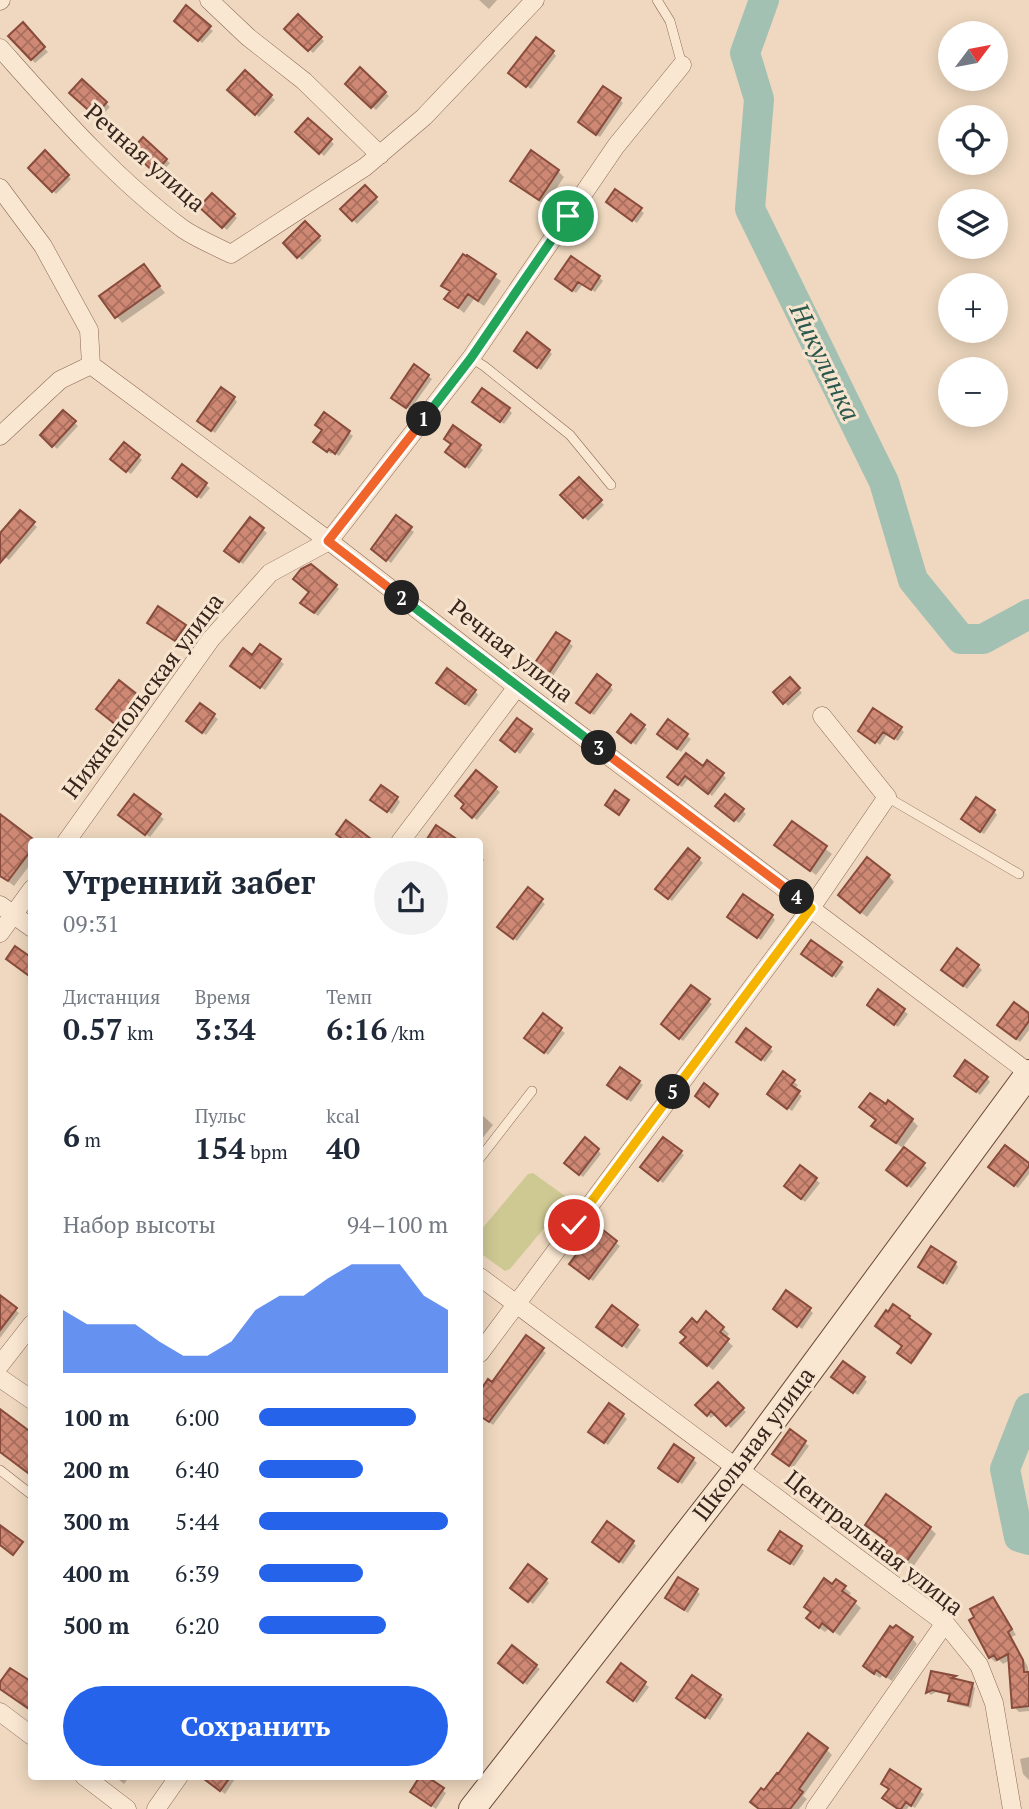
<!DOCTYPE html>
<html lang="ru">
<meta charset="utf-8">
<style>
:root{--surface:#fff;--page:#f2f2f3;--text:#1f2937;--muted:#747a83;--accent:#2563eb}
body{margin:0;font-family:"PT Serif",serif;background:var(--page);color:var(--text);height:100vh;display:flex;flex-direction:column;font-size:26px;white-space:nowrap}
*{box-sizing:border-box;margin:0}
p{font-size:23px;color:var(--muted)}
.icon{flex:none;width:38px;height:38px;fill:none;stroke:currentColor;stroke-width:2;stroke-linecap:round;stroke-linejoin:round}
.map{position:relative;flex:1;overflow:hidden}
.side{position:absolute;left:28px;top:838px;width:455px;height:942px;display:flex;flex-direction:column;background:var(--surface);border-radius:7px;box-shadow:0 4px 18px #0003}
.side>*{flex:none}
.needle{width:46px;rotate:58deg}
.controls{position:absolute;left:938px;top:21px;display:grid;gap:14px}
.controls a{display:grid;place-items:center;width:70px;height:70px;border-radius:50%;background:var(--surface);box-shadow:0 4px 18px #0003;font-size:35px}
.pin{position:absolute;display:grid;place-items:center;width:60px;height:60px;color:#fff;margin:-30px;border:4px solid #fff;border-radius:50%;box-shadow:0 2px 7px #0007}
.km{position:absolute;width:35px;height:35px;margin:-18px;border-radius:50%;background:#222;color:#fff;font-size:19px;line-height:35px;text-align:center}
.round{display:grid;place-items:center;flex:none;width:74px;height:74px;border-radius:37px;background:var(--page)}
.head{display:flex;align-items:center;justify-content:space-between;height:119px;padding:0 35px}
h1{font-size:32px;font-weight:800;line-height:52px}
.figures{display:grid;grid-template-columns:repeat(3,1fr);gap:10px;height:119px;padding:7px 35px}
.figures div{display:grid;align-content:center}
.figures b{font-size:30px;font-weight:800}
.figures small{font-size:19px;font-weight:400}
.figures p{font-size:19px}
.chart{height:196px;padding:14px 35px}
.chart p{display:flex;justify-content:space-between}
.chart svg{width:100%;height:126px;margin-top:7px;fill:var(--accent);opacity:.7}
.cta{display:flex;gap:14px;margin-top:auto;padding:14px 35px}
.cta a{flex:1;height:80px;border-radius:42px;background:var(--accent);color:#fff;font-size:28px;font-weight:800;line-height:80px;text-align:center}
ul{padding:0 35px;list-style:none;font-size:23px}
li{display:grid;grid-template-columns:112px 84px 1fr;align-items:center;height:52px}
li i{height:18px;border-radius:9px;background:var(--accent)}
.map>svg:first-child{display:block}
</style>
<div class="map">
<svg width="1029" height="1809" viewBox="0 0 1029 1809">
<defs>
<pattern id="building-cross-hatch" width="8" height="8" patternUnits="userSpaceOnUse" patternTransform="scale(1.75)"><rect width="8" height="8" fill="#cf8873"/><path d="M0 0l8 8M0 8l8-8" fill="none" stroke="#a96f5e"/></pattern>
</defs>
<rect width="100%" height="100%" fill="#efd8bf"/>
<path fill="#cec993" d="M533 1173 565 1196 566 1202 510 1269 505 1271 480 1253V1231L528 1174Z"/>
<path fill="#0003" d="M479 0H497L489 9Z
M187 8 213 31 202 43 176 21Z
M298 17 324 41 313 53 287 29Z
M23 25 48 52 35 63 10 36Z
M553 52 556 56 531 89 514 77Z
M360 70 389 96 376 110 347 84Z
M245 73 275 100 259 117 229 89Z
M82 81 110 107 99 118 71 93Z
M620 100 623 103 600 137 584 126Z
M308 120 334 144 324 156 298 132Z
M143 140 170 163 159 175 133 151Z
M45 153 71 179 56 194 30 168Z
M558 171 564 177 545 205 518 186Z
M365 187 379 202 357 224 343 209Z
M212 195 237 218 227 230 201 207Z
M612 205 640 210 644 213 637 223Z
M305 223 322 240 302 260 285 243Z
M468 257 501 281 484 306 474 299 464 313 447 299 451 292 443 285Z
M144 266 165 293 122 323 101 296Z
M599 277 603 281 595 292 583 284 576 293 561 282Z
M549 351 552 354 541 370 519 354Z
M428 376 432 379 410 410 397 401Z
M234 398 237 402 215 433 203 425Z
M478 405 508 409 512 413 504 424Z
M63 412 78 426 57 449 43 435Z
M324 415 353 436 339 456 333 452 331 454 319 446 323 431Z
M480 447 483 450 469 469 451 456Z
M138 456 142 460 131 474 116 463Z
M182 467 210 488 201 499 178 481Z
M579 479 604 505 588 521 563 495Z
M20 512 37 527 9 560 0 553V536Z
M250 520 267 533 243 564 230 555Z
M410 529 414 532 391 563 377 552Z
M336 586 339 589 318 616 306 606 311 592Z
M153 626H185L189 630 180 644Z
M557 634 573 646 551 679 538 670Z
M261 646 284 664 265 690 236 669 253 658Z
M790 679 802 693 788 706 775 692Z
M442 686 475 691 478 695 469 707Z
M610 686 613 690 594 715 581 706Z
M137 696 141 700 120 726 102 712Z
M200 705 218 719 206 735 192 725Z
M517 720 535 734 520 754 506 744Z
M668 722 691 739 681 752 663 738Z
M643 726 647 729 636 745 623 736Z
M900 728 904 732 898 741 887 734 880 745 864 734Z
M703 768 722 774 726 778 712 796 689 778 682 787 673 781Z
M476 772 500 792 477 820 466 812Z
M135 796 164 819 150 837 124 818Z
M397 798 400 802 392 814 376 803Z
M721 809 743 811 746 814 739 823Z
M994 811 997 815 984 834 967 823Z
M792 823 832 854 816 875 777 845Z
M0 826 32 842V862L14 886 0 875Z
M480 856 484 860 480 867Z
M699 859 703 863 672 901 661 893Z
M889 876 894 882 867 917 846 901Z
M528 890 545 904 517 941 503 930Z
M772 916 775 920 761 940 733 920Z
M807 957 840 964 844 967 836 978Z
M978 966 982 970 967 989 947 973Z
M692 987 712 1004 683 1041 666 1028Z
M879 992 908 1014 898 1027 873 1008Z
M1029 1015V1030L1020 1042 1003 1029Z
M543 1016 565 1033 548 1055 530 1042Z
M742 1045 769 1048 773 1051 765 1062Z
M783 1074 798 1085 794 1090 802 1096 792 1111 772 1097Z
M987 1078 990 1082 980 1095 959 1079Z
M639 1082 643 1085 631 1102 613 1088Z
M480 1113 493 1125 480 1141Z
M912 1120 918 1126 902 1148 927 1168 911 1188 892 1173 904 1149 880 1132Z
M598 1150 601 1154 583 1177 570 1167Z
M680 1152 684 1155 663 1183 646 1170Z
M1029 1165V1174L1018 1188 994 1171Z
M800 1168 820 1183 805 1202 790 1190Z
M598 1229 620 1246 593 1281 575 1267Z
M955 1263 958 1267 947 1285 924 1270Z
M0 1297 19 1313 0 1338Z
M893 1307 909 1317 910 1319 909 1321 931 1336 913 1363 899 1353 904 1346 888 1314Z
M613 1308 641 1330 627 1349 602 1330Z
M810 1310 813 1313 802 1329 779 1312Z
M697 1325 723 1328 729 1334 725 1339 733 1346 713 1370 688 1349Z
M526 1338 546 1353 493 1425 480 1415V1394L488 1382 493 1385Z
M864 1378 867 1382 858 1395 837 1380Z
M718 1384 746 1412 731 1428 716 1414 711 1418 698 1405Z
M623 1415 627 1419 608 1445 594 1435Z
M790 1432 809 1446 793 1468 778 1458Z
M693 1459 697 1463 682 1484 664 1472Z
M930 1528 936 1534 913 1567 892 1552 889 1542Z
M633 1542 636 1546 623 1564 598 1546Z
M801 1547 804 1551 794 1566 774 1553Z
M546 1580 549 1583 533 1604 516 1591Z
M836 1581 851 1593 848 1597 861 1608 840 1636 829 1628 825 1632 814 1624Z
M697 1591 700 1594 688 1613 670 1601Z
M993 1599 998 1604 1016 1635 1011 1637 1028 1667 1029 1711 1019 1712 1014 1707 1010 1660 1003 1664 999 1660 995 1662 990 1657Z
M912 1638 917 1644 892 1681 883 1675 880 1678 871 1672Z
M504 1666H536L540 1669 527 1685Z
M621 1666 649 1687 637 1703 613 1685Z
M933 1673 955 1678 960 1682 972 1685 975 1688 971 1708 954 1704 950 1700 951 1696 936 1692 931 1695 928 1692Z
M720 1696 724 1699 710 1720 682 1702Z
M827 1750 832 1755 803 1796 807 1799 799 1809H759Z
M1029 1757V1780L1023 1774 1020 1759Z
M891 1771 924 1794 915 1808 910 1805 907 1809H899L890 1789Z
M114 1776H130L124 1784Z
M205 1776H237L225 1794 208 1781Z
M442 1790 446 1793 436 1809 416 1795Z"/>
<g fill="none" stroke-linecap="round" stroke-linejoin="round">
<path stroke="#a2c1b2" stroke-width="30" d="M764 0 745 53 759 99 750 209 884 482 913 580 961 639H983L1029 614
M1029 1408 1005 1469 1019 1537 1029 1540"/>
</g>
<path fill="url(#building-cross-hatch)" stroke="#894c3c" stroke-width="2" d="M186 5 211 26 198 41 174 21Z
M298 14 322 37 308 51 284 29Z
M23 22 45 47 31 60 8 36Z
M536 37 554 51 526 87 508 73Z
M360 67 386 92 371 108 345 84Z
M245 70 272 95 255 115 227 90Z
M82 79 107 102 95 116 69 93Z
M603 86 621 98 596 135 578 122Z
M308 118 332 139 319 154 295 132Z
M143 137 167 159 155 173 131 151Z
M45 150 69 175 52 192 28 168Z
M531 150 559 170 539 200 510 181Z
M365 185 377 197 352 221 340 209Z
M615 189 642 208 632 221 606 202Z
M212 193 235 214 222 228 199 207Z
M305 221 320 236 297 258 283 243Z
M463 254 466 256 467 255 496 274 478 301 468 294 458 308 444 299 450 291 441 286Z
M571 256 600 276 591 290 578 282 572 291 555 279Z
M144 264 160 286 115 318 99 296Z
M527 332 550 350 537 368 514 351Z
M414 364 429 375 406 408 391 398Z
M221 387 235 397 211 431 197 421Z
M482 388 510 408 500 422 472 402Z
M63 410 76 421 52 447 40 435Z
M324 412 350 431 335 454 329 449 327 452 313 442 322 430 315 425Z
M453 425 481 445 465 467 445 452 451 444 444 439Z
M124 442 140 455 126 472 110 459Z
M182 464 207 483 197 497 172 478Z
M579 477 602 500 583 518 560 495Z
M20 510 35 522 0 563V533Z
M396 515 412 527 386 561 371 549Z
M250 517 264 528 239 562 224 551Z
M311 564 337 585 314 613 300 603 309 592 293 579 301 569Z
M158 606 186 625 175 641 147 623Z
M556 632 570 641 547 676 532 667Z
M260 644 281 659 260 688 230 666 243 648 252 655Z
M447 668 476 690 465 704 436 683Z
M597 674 611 685 590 713 576 703Z
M790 677 800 688 783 704 773 692Z
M119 680 138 695 115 724 96 709Z
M200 703 215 714 202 733 186 721Z
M873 708 902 727 894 739 883 732 875 743 858 731Z
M631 714 645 725 631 743 617 732Z
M517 718 532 729 515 752 500 740Z
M668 719 688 734 677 749 657 734Z
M686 753 703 766 707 760 724 773 708 794 685 776 678 785 667 777Z
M476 770 497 787 472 818 461 808 464 804 455 796Z
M381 785 398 797 387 812 370 800Z
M615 790 629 800 619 815 605 805Z
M134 794 161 814 145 835 118 815Z
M725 794 744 809 734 821 715 806Z
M976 797 995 810 980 832 961 819Z
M0 814 37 842H32V849L8 881 0 876Z
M346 820 375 842H346L336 834Z
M792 821 827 846 810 871 774 845Z
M436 825 461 842H425Z
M688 848 700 858 668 899 655 889Z
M867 857 890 875 860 913 838 895Z
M528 887 543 899 513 939 497 927Z
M743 894 773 915 757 938 727 917Z
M811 940 842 962 832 976 801 954Z
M15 946 32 958V978L6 959Z
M957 948 979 965 963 986 941 970Z
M691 985 710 999 679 1039 661 1024Z
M878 989 905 1009 894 1025 867 1005Z
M1014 1002 1029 1013V1021L1016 1039 997 1025Z
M543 1013 562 1028 544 1053 524 1038Z
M746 1028 771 1047 761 1060 736 1042Z
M965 1060 988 1077 976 1092 954 1076Z
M620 1067 640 1081 627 1099 607 1085Z
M783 1071 795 1080 791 1085 800 1091 787 1109 767 1094Z
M704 1083 718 1094 709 1107 695 1096Z
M870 1093 886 1104 888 1100 913 1119 896 1143 871 1126 876 1120 859 1107Z
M585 1137 599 1149 579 1175 564 1163Z
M663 1137 682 1151 658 1181 640 1167Z
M1005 1145 1029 1163V1166L1014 1186 988 1167Z
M904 1147 925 1163 907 1186 886 1170Z
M800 1165 817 1178 801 1199 784 1186Z
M598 1226 617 1241 589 1279 569 1264Z
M931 1246 956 1262 943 1283 918 1267Z
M786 1290 811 1308 797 1327 773 1309Z
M0 1295 17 1308 0 1330Z
M893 1304 910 1316 909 1318 931 1334 911 1363 897 1353 902 1346 875 1326 886 1310 888 1312Z
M612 1305 638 1325 622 1346 596 1327Z
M706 1311 724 1327 720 1332 729 1339 707 1366 680 1343 686 1337 680 1332 692 1318 697 1323Z
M526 1335 544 1348 489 1422 480 1416V1391L488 1379 492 1382Z
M843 1361 865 1377 853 1393 831 1377Z
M718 1382 744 1408 726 1426 711 1411 707 1416 695 1405Z
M609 1403 624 1414 604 1443 588 1432Z
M0 1409 32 1433V1476L0 1452Z
M790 1429 806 1441 789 1466 772 1454Z
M674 1444 694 1458 678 1482 658 1468Z
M886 1494 931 1527 906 1562 883 1546 887 1541 865 1525Z
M607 1521 634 1541 619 1562 592 1542Z
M0 1525 23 1542 13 1555 0 1545Z
M780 1531 802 1546 790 1564 768 1550Z
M528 1564 547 1579 528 1602 510 1588Z
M678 1577 698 1589 684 1610 665 1598Z
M824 1578 832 1584 836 1579 846 1586 842 1591 856 1601 833 1632 822 1623 819 1628 806 1618 811 1612 804 1607Z
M993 1597 1012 1629 1008 1632 1023 1660 1024 1672H1029V1706L1012 1708 1008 1654 997 1660 994 1655 989 1658 969 1620 974 1617 970 1609Z
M896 1625 913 1637 886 1677 876 1670 874 1674 863 1666 890 1626 893 1628Z
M512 1645 537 1665 523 1683 498 1663Z
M621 1663 646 1682 633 1701 607 1682Z
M10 1668 32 1682V1711L0 1689V1682Z
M931 1671 956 1676 952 1678 973 1683 968 1705 948 1701 950 1694 932 1690 926 1693Z
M692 1675 721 1695 705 1718 676 1698Z
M808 1733 828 1748 799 1789 803 1792 790 1809H759L750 1802 761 1788 764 1790 777 1773 778 1774Z
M890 1769 921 1789 911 1806 906 1802 901 1809H898L882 1798 889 1789 881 1784Z
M200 1776H231L220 1791Z
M420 1776H426L444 1788 431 1806 410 1792Z"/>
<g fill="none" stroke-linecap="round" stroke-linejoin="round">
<g stroke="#896857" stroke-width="10">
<path id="lane" d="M657 0 670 21 682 65
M471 358 484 366 570 435 611 485
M887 797 1019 874
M480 1158 532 1091
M0 1470 32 1495"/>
</g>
<g stroke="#896857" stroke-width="19">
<path id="street" d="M209 0 248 37 304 81 380 155
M0 1 1 0
M0 48C57 112 114 178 183 229 198 239 215 246 231 254L365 167 424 117 535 0
M0 188 43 246 89 330 91 365 329 541 517 687 1029 1073
M0 436 60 380 91 365
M66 842 211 639 270 573 329 541 471 358 616 146 682 65
M400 842 517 687
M0 905 32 928
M0 933 32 889
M480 1277 945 1623 979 1665 994 1703 1012 1809
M480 1353 811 908 887 797 822 716
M0 1365 32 1324
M0 1378 32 1400
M0 1712 32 1736
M84 1776 127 1809
M156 1809 179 1776
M815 1809 945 1623"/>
</g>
<g stroke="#6a493a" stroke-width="28">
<path id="secondary" d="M472 1809 738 1468 1029 1073"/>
</g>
<use href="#lane" stroke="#fae7d2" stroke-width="9"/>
<use href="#street" stroke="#fae7d2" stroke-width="18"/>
<use href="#secondary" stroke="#fae7d2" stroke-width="26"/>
</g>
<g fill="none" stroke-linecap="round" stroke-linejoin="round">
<g stroke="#fff" stroke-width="14">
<path id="split-1" d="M424 419 471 358 568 216"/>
</g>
<g stroke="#fff" stroke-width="14">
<path id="split-2" d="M402 598 328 541 424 419"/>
</g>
<g stroke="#fff" stroke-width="14">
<path id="split-3" d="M402 598 599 748"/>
</g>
<g stroke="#fff" stroke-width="14">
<path id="split-4" d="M599 748 797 897"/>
</g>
<g stroke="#fff" stroke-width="14">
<path id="split-5" d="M673 1092 811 908 797 897"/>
</g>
<g stroke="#fff" stroke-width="14">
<path id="split-6" d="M574 1225 673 1092"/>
</g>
<use href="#split-1" stroke="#22a559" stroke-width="9"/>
<use href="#split-2" stroke="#f0652b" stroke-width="9"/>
<use href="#split-3" stroke="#22a559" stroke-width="9"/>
<use href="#split-4" stroke="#f0652b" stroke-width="9"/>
<use href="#split-5" stroke="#f5b400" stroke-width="9"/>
<use href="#split-6" stroke="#f5b400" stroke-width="9"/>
</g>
<g text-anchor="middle" stroke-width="6" stroke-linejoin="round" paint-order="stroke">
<g font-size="24" fill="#37241c" stroke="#f7e4cf">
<text transform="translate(145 158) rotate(41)" y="8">Речная улица</text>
<text transform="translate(511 651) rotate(38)" y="8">Речная улица</text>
<text transform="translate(143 696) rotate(-53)" y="8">Нижнепольская улица</text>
<text transform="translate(754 1444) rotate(-53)" y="8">Школьная улица</text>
<text transform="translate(874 1543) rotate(38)" y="8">Центральная улица</text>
</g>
<g font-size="26" font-style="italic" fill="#2a584c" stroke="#f7e4cf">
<text transform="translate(825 362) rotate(64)" y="9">Никулинка</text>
</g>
</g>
</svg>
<div class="controls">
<a><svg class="needle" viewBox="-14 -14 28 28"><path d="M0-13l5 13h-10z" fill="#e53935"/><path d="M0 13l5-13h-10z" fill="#747a83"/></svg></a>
<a><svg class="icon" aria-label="locate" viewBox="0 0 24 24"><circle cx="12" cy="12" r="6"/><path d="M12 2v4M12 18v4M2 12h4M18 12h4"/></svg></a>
<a><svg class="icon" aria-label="layers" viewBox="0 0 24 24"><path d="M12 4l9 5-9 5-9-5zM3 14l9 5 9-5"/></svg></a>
<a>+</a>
<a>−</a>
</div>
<div class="pin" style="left:568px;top:216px;background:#1e9e55"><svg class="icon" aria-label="arrive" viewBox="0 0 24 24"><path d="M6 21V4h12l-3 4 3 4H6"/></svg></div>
<div class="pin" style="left:574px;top:1225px;background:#d93025"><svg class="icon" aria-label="check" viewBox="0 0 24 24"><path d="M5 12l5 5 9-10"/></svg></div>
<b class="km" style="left:424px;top:419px">1</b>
<b class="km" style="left:402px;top:598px">2</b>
<b class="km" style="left:599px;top:748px">3</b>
<b class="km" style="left:797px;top:897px">4</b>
<b class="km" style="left:673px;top:1092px">5</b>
<section class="side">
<div class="head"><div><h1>Утренний забег</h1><p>09:31</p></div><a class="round"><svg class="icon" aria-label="share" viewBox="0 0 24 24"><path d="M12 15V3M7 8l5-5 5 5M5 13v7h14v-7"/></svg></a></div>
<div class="figures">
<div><p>Дистанция</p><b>0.57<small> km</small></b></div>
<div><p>Время</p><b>3:34</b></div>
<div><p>Темп</p><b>6:16<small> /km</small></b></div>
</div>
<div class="figures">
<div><b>6<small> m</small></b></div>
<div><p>Пульс</p><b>154<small> bpm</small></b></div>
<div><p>kcal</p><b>40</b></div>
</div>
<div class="chart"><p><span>Набор высоты</span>94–100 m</p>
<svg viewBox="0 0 160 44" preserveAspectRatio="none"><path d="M0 44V22L10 27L20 27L30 27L40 33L50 38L60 38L70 33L80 22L90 17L100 17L110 11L120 6L130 6L140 6L150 17L160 22V44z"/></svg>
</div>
<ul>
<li><b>100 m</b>6:00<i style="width:83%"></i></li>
<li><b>200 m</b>6:40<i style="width:55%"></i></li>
<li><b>300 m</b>5:44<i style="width:100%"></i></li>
<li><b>400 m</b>6:39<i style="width:55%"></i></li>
<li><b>500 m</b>6:20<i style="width:67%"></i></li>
</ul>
<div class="cta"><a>Сохранить</a></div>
</section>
</div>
